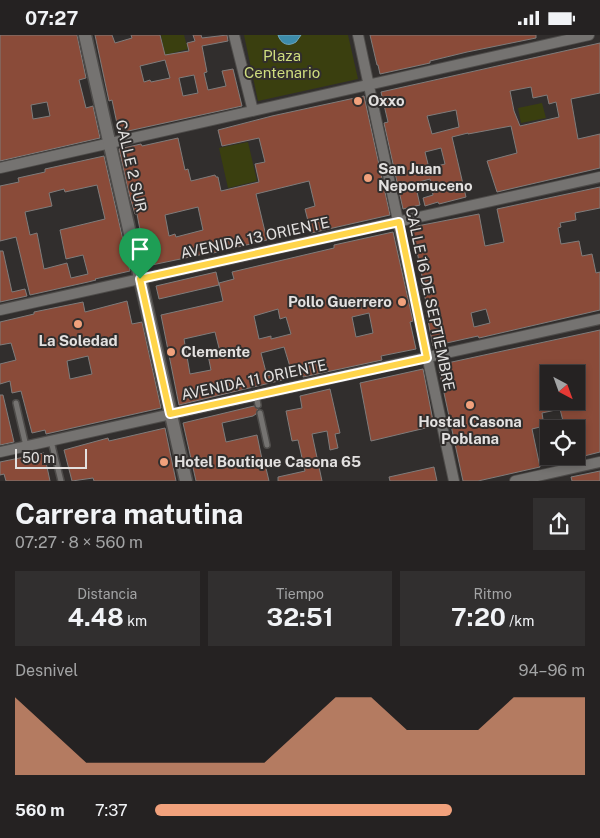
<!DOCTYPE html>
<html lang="es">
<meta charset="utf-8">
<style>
:root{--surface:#252222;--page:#312f2f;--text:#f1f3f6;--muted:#a3a4a5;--line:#423f40;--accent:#f1a17c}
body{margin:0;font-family:"Public Sans",sans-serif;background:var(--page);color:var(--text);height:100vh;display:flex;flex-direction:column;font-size:19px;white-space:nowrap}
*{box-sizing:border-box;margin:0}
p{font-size:16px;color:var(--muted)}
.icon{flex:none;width:28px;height:28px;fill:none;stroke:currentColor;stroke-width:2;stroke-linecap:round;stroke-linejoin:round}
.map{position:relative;height:446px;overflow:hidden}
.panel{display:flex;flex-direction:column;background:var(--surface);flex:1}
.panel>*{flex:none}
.needle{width:32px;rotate:139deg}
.tools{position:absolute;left:540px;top:330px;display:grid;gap:10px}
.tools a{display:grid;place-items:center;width:45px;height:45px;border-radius:0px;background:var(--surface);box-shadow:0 2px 8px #0003,0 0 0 1px var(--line);font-size:25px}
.scale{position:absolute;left:15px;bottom:12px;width:72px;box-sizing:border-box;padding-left:5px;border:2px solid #e3e1e0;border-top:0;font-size:14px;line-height:18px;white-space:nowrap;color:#e3e1e0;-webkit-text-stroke:4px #312e2d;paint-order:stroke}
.pin{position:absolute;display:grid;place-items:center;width:42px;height:42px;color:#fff;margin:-51px -21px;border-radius:50% 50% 50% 0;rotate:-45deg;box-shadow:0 0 5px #0007}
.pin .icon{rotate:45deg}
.round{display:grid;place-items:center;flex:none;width:52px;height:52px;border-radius:0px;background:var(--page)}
.overview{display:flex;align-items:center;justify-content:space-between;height:85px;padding:0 15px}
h1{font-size:28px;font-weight:700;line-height:38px}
.stats{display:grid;grid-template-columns:repeat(3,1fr);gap:8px;height:85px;padding:5px 15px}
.stats div{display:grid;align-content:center;border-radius:0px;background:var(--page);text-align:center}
.stats b{font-size:25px;font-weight:700}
.stats small{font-size:14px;font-weight:400}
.stats p{font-size:14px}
.chart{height:140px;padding:10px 15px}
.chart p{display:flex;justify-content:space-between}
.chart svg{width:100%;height:90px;margin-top:5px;fill:var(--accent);opacity:.7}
ul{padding:0 15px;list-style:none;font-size:16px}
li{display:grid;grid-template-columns:80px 60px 1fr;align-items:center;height:38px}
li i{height:12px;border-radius:6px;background:var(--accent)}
.status{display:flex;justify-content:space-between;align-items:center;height:35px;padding:0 25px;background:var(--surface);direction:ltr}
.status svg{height:14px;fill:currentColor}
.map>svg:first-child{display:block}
</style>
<div class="status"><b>07:27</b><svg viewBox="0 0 49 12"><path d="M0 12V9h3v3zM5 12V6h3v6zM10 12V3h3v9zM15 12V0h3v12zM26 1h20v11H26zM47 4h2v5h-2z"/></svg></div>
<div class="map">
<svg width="600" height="446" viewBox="0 0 600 446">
<rect width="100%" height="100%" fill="#312e2d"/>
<path fill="#3a3f0f" d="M161 0H184L188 14 165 20Z
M244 0H348L358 44 258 66Z
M542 68 546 83 521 88 518 73Z
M248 107 257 146 228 153 219 113Z"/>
<path fill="#3d8cab" stroke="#6fa6bb" d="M278 0H301L296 7C288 12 281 9 278 0Z"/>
<path fill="#8a4b39" stroke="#7f7c7b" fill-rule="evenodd" d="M0 0H77L86 43 79 45 86 73 93 71 100 103 0 126ZM47 67 50 81 33 84 31 70Z
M95 0H112L115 8 132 3 131 0H160L165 20 189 16 187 8 195 6 193 0H201L202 3 227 0 228 6 202 11 207 37 204 38 208 55 226 51 222 36 233 34 242 71 119 98 112 65 109 66ZM165 25 170 43 151 47 150 45 144 47 140 31ZM194 40 198 58 183 61 179 43Z
M370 0H536V3L467 17 430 26V28L380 39 378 30H377Z
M600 8V58L571 64 578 104 600 99V133L497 157 487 126 517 118 511 91 468 99V98L452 102 466 162 439 169 438 167 425 171 423 163 433 160 430 144 415 148 420 170 403 174 384 88 388 87 381 57ZM531 52 533 63 547 60 549 69 556 67 559 82 520 91 514 76 510 56ZM456 75 459 92 432 99 427 81ZM441 113 445 129 429 133 425 117Z
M364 61 390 180 311 198 305 174 315 171 309 146 256 159 267 205 209 219V218L147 231 137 179H135L129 159 119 114 141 109 142 111 178 103 185 135 188 134 191 146 215 140 216 142H218L221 156 259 147 255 129 265 127 259 103 222 111 218 95 272 81ZM198 172 203 195 176 202 175 199 169 201 165 180Z
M104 121 130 236 95 244 96 245 88 247 30 260 16 202 0 206V151L19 147 18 143 45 137V134ZM97 150 105 184 60 195 66 224 83 220 88 239 71 243 67 228 44 234 37 198 30 200 25 177 52 171 49 158 64 154 65 157Z
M600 152V173L575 178 576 185 560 188 561 192 558 193 561 209 579 206 582 221 592 219 596 238 600 237V275L479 303 478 301 433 311 426 275H428L421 246H423L412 192 479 179 485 211 504 207 497 174ZM486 274 490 288 474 292 471 278Z
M393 197 413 286 410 287 416 314 381 321 382 325 303 342V340L179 370 161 280 223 266 219 248 234 244 232 237 334 213V210ZM278 274 280 284 286 282 291 299 271 304V301L259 304 254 281ZM369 278 373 298 356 302 352 282ZM215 297 220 317 208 320 211 335 190 339 184 304ZM284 312 291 335 267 341 261 318Z
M0 216H3L12 257 25 254 27 261 0 267Z
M216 237 219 250 159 264 156 251Z
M127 266 132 289 142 287 161 373 46 399 45 395 32 398 21 356 12 358 10 346 0 349V329L16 325 11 308 0 310V287L34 279V277L83 267 85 277ZM88 321 92 339 70 344 67 326Z
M600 295V417L576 423V394H565L560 374 542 378 544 391 532 394 540 432 478 446H463L438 330ZM549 339H576V366H549Z
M423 334 434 391 371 406 360 348Z
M330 354 340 398 335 399 338 413 330 415 327 396 312 399 322 446H278V442L305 436 298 405 292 406 286 376 302 373 300 361Z
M0 360H3L14 407 0 410Z
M254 371 258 374 256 379 253 381 222 388 226 407 257 400 263 429H265L269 446H196L183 388Z
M165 393 176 446H94L93 443 72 446 64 415 108 403 109 406Z
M44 418 50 446H6L4 439 0 440V427Z
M434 432 437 446H390L389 442Z
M600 436V446H572L571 442Z"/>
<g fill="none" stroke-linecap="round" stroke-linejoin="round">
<g stroke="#4e4c4a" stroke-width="8">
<path id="service" d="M256 360 258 370
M16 368 26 411
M260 378 267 410
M51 406 61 446"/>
</g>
<g stroke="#4e4c4a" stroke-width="12">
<path id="minor" d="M234 0 253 76
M358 0 454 446
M0 133 589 0
M0 275 600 142
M0 417 600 284
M515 446 600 427"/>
</g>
<g stroke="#4e4c4a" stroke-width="15">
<path id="tertiary" d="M85 0 186 446"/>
</g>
<use href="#service" stroke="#757371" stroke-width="5"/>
<use href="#minor" stroke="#757371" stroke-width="10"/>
<use href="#tertiary" stroke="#757371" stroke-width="12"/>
</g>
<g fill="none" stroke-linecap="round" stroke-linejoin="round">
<g stroke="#fff" stroke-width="10">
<path id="route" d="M399 187 427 323 170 379 140 244Z"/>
</g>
<use href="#route" stroke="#ffd54a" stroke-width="6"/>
</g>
<g fill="#f1a17c" stroke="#312e2d" stroke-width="2">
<circle cx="358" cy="66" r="5"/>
<circle cx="368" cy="143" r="5"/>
<circle cx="402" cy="267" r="5"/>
<circle cx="78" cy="289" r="5"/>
<circle cx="171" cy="317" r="5"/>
<circle cx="470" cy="370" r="5"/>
<circle cx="164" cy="427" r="5"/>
</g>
<g text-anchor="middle" stroke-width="4" stroke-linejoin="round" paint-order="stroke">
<g font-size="15" fill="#cedc7e" stroke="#312e2d">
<text x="282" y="26">Plaza<tspan x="282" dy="17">Centenario</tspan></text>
</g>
<g font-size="15" font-weight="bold" fill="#e3e1e0" stroke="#312e2d" text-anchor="start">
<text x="368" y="71">Oxxo</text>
<text x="378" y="139">San Juan<tspan x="378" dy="17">Nepomuceno</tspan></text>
<text x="392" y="272" text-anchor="end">Pollo Guerrero</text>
<text x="78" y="311" text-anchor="middle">La Soledad</text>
<text x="181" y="322">Clemente</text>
<text x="470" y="392" text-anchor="middle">Hostal Casona<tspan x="470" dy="17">Poblana</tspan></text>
<text x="174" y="432">Hotel Boutique Casona 65</text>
</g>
<g font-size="15" fill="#e3e1e0" stroke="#312e2d">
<text transform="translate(131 131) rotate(77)" y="5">CALLE 2 SUR</text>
<text transform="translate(255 203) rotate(-12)" y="5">AVENIDA 13 ORIENTE</text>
<text transform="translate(430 264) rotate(78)" y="5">CALLE 16 DE SEPTIEMBRE</text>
<text transform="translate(254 345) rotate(-12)" y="5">AVENIDA 11 ORIENTE</text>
</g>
</g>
</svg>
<div class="tools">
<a><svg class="needle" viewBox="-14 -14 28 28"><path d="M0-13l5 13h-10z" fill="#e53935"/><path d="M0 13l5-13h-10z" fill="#a3a4a5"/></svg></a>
<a><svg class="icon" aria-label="locate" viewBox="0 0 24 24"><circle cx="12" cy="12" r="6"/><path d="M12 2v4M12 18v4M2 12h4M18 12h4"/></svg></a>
</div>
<div class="scale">50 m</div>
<div class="pin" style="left:140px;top:244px;background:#1e9e55"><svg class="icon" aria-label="arrive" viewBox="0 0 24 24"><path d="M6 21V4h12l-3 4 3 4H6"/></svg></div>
</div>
<section class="panel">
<div class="overview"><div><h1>Carrera matutina</h1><p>07:27 · 8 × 560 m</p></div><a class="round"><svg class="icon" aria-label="share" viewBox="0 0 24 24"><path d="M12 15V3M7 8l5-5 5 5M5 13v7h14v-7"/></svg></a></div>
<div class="stats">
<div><p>Distancia</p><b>4.48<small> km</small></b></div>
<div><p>Tiempo</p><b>32:51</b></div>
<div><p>Ritmo</p><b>7:20<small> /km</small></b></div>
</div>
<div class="chart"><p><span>Desnivel</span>94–96 m</p>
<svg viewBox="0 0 160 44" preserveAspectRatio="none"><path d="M0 44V6L10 22L20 38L30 38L40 38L50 38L60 38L70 38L80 22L90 6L100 6L110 22L120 22L130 22L140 6L150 6L160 6V44z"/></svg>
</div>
<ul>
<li><b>560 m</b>7:37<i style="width:69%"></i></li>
</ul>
</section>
